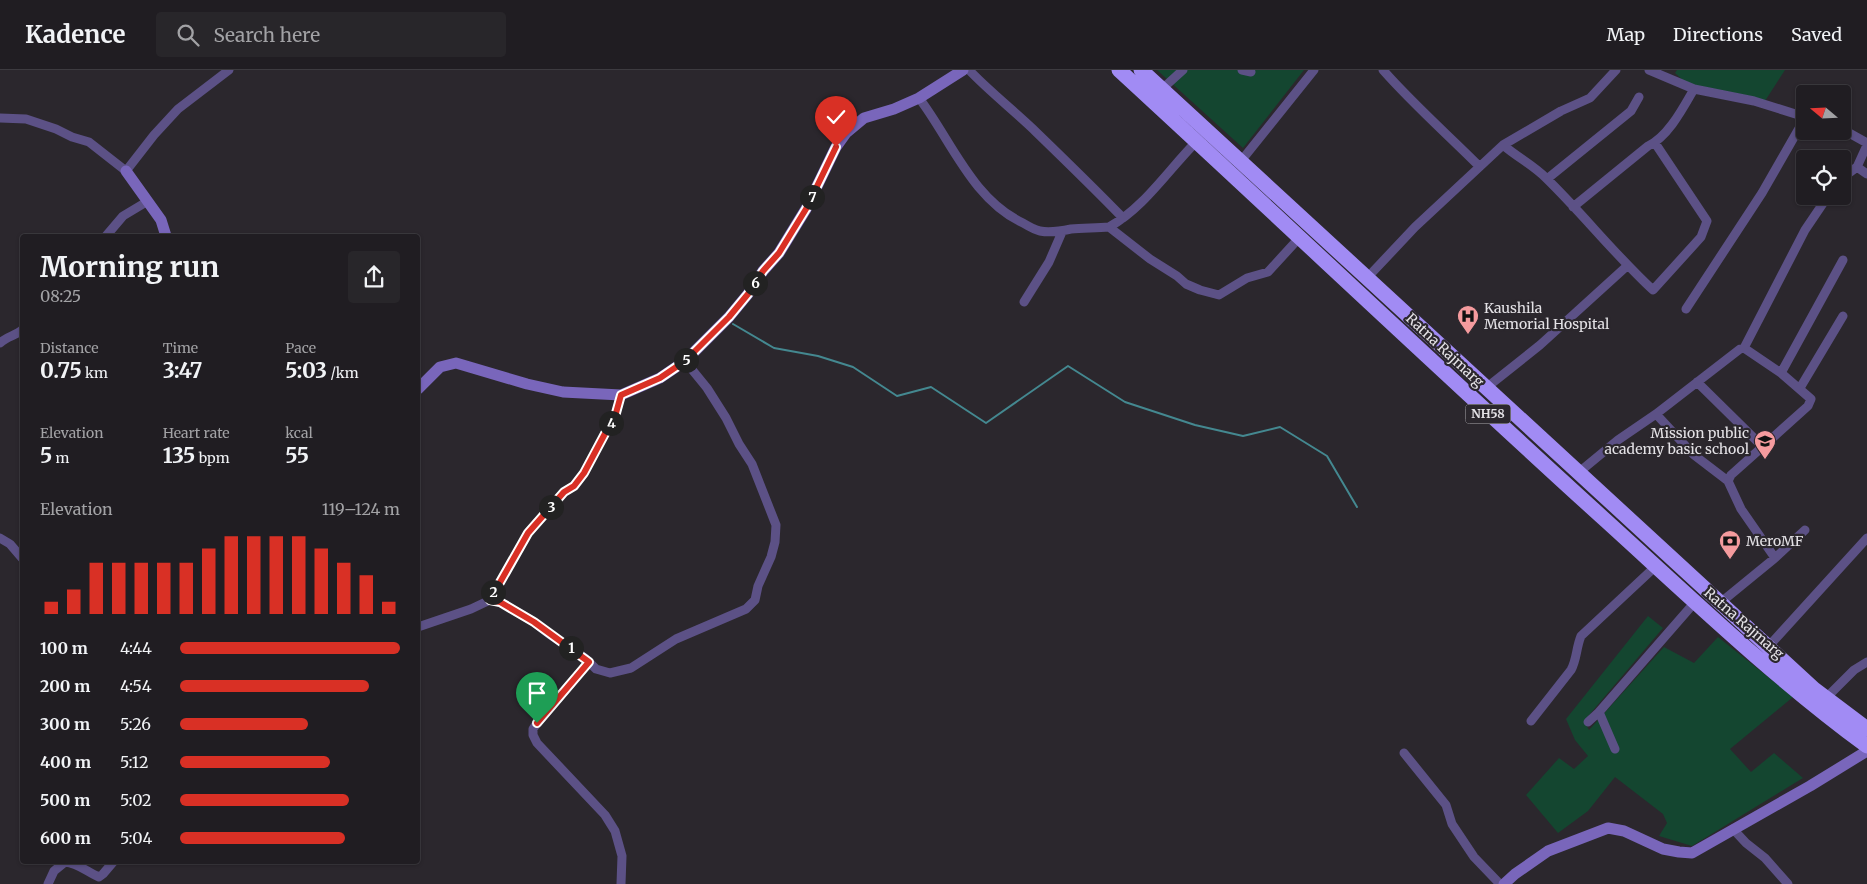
<!DOCTYPE html>
<meta charset="utf-8">
<style>
:root{--surface:#201d22;--page:#28262a;--text:#f1f3f6;--muted:#a2a2a5;--line:#3d3b40;--accent:#d93025}
body{margin:0;font-family:Merriweather,serif;background:var(--page);color:var(--text);height:100vh;display:flex;flex-direction:column;font-size:19px;white-space:nowrap}
*{box-sizing:border-box;margin:0}
p{font-size:16px;color:var(--muted)}
.icon{flex:none;width:28px;height:28px;fill:none;stroke:currentColor;stroke-width:2;stroke-linecap:round;stroke-linejoin:round}
.map{position:relative;flex:1;overflow:hidden}
.side{position:absolute;left:20px;top:164px;width:400px;height:630px;display:flex;flex-direction:column;background:var(--surface);border-radius:5px;box-shadow:0 1px 4px #0004,0 0 0 1px var(--line)}
.side>*{flex:none}
.needle{width:32px;rotate:289deg}
.fabs{position:absolute;left:1796px;top:15px;display:grid;gap:10px}
.fabs a{display:grid;place-items:center;width:55px;height:55px;border-radius:5px;background:var(--surface);box-shadow:0 1px 4px #0004,0 0 0 1px var(--line);font-size:25px}
.pin{position:absolute;display:grid;place-items:center;width:42px;height:42px;color:#fff;margin:-51px -21px;border-radius:50% 50% 50% 0;rotate:-45deg;box-shadow:0 0 5px #0007}
.pin .icon{rotate:45deg}
.km{position:absolute;width:25px;height:25px;margin:-12px;border-radius:50%;background:#222;color:#fff;font-size:14px;line-height:25px;text-align:center}
.round{display:grid;place-items:center;flex:none;width:52px;height:52px;border-radius:5px;background:var(--page)}
.head{display:flex;align-items:center;justify-content:space-between;height:85px;padding:0 20px}
h1{font-size:28px;font-weight:700;line-height:38px}
.stats{display:grid;grid-template-columns:repeat(3,1fr);gap:8px;height:85px;padding:5px 20px}
.stats div{display:grid;align-content:center}
.stats b{font-size:21px;font-weight:700}
.stats small{font-size:14px;font-weight:400}
.stats p{font-size:14px}
.chart{height:140px;padding:10px 20px}
.chart p{display:flex;justify-content:space-between}
.chart svg{width:100%;height:90px;margin-top:5px;stroke:var(--accent);stroke-width:6}
ul{padding:0 20px;list-style:none;font-size:16px}
li{display:grid;grid-template-columns:80px 60px 1fr;align-items:center;height:38px}
li i{height:12px;border-radius:6px;background:var(--accent)}
header{display:flex;align-items:center;gap:30px;box-sizing:border-box;height:70px;padding:0 25px;background:var(--surface);border-bottom:1px solid var(--line)}
header strong{font-size:24px}
nav{display:flex;gap:28px;margin-inline-start:auto;font-size:18px}
.search{width:350px;height:45px;background:var(--page);display:flex;align-items:center;gap:12px;box-sizing:border-box;padding:0 18px;border-radius:5px;color:var(--muted);font-size:19px}
.map>svg:first-child{display:block}
</style>
<header>
<strong>Kadence</strong>
<div class="search"><svg class="icon" aria-label="search" viewBox="0 0 24 24"><circle cx="10" cy="10" r="6"/><path d="M15 15l6 6"/></svg>Search here</div>
<nav><a>Map</a><a>Directions</a><a>Saved</a></nav>
</header>
<div class="map">
<svg width="1867" height="814" viewBox="0 0 1867 814">
<rect width="100%" height="100%" fill="#2b272d"/>
<path fill="#144630" d="M1157 0H1304L1243 78Z
M1677 0H1785L1765 31 1689 16 1675 3Z
M1648 546 1663 558 1584 651 1589 660 1664 577 1694 593 1718 567 1793 627 1730 679 1751 702 1774 683 1803 708 1692 776 1659 766 1667 753 1663 744 1615 707 1588 741 1558 763 1526 725 1559 688 1574 699 1588 686 1575 670 1566 649Z"/>
<g fill="none" stroke-linecap="round" stroke-linejoin="round">
<path stroke="#448890" stroke-width="2" d="M733 254 774 278 818 286 853 297 897 326 931 317 986 353 1068 296 1125 332 1195 355 1243 366 1280 357 1327 386 1357 437"/>
<path stroke="#5c5186" stroke-width="9" d="M969 0C989 21 1012 39 1033 59 1064 89 1094 118 1123 148
M1242 0 1251 2
M1383 0C1413 34 1447 64 1479 96
M1616 0 1590 28 1561 41 1503 75C1517 87 1533 95 1546 108 1583 144 1615 185 1653 220L1701 167 1707 151 1655 73
M1649 0 1694 19 1754 31 1805 47
M1162 19 1183 0
M919 28C951 70 972 129 1023 153 1028 156 1035 160 1040 161 1051 163 1061 161 1071 159 1083 158 1096 158 1109 157L1150 189 1177 206 1186 214 1200 220 1219 225 1247 208 1268 202 1300 167
M0 48 26 49 56 59 72 67 89 72 126 101 154 65 178 39 229 0
M1842 59 1867 73
M1241 91 1314 0
M1857 97 1867 104
M1842 108 1857 97 1867 75
M1547 109 1631 41 1639 27
M1573 137 1648 76C1668 67 1683 38 1694 19
M1109 157C1143 139 1169 99 1197 71
M106 166 123 146 148 131
M1367 208 1415 157 1503 75
M1024 232 1049 192 1062 162
M1686 239 1762 123 1805 48
M0 273C7 266 15 266 22 260
M1781 303 1843 190
M1697 312 1763 377
M1486 318 1540 275 1627 196
M1800 318 1843 246
M1656 344 1694 385 1728 411 1741 439 1775 488
M1578 403 1618 370 1656 344 1740 279 1744 278 1805 160 1828 126
M1728 411 1731 405 1808 336 1811 329 1781 303 1744 278
M0 468 10 474 22 488
M490 530 500 532 534 552 549 564 585 588 596 599 610 603 631 598 676 569 746 539 755 530 758 516 771 487 775 472 776 455 752 394 739 374 726 348 707 318 685 291
M1720 533 1775 488 1805 460
M418 557 471 539 490 530 528 463 564 422 574 416 584 403 616 343 621 325
M1768 577 1867 468
M589 592 537 653 533 659V665L537 673 605 745 615 761 622 786 621 814
M1826 628 1854 600 1867 592
M1599 642 1615 679
M1531 651 1571 600C1577 589 1576 578 1581 566L1656 496
M1588 652 1599 642 1695 532
M1404 683 1446 735 1452 754 1474 787 1500 814
M1733 759 1746 773 1765 788 1788 814
M48 814 54 801 65 792C78 793 87 802 99 807L103 804 114 791"/>
<path stroke="#7966bb" stroke-width="11" d="M126 101 161 150 166 166
M418 319 440 297 456 293 527 314 563 322 621 325 660 308 685 291 729 247 748 224 763 201 779 183 806 139 836 77 846 63 864 48 894 39 919 28 963 0
M1504 814 1515 804 1548 781 1608 758 1624 761 1663 779 1679 782 1692 783 1810 716 1867 681"/>
<path stroke="#a18bf4" stroke-width="15" d="M1119 0C1281 149 1440 300 1603 448 1689 526 1773 607 1867 676
M1141 0 1814 619 1867 659"/>
</g>
<g fill="none" stroke-linecap="round" stroke-linejoin="round">
<g stroke="#fff" stroke-width="10">
<path id="route" d="M537 653 589 592 534 552 500 532 490 530 528 463 564 422 574 416 584 403 616 343 621 325 660 308 685 291 729 247 748 224 763 201 779 183 806 139 836 77"/>
</g>
<use href="#route" stroke="#d93025" stroke-width="6"/>
</g>
<defs>
<g id="hospital-pin" transform="scale(1.125)"><path d="M0 17L-7.5 6A9.5 9.5 0 1 1 7.5 6Z" fill="#f59b9e" stroke="#2b272d"/><path d="M-5-5h3v3.5h4V-5h3V5h-3V1.5h-4V5h-3Z" fill="#111"/></g>
<g id="school-pin" transform="scale(1.125)"><path d="M0 17L-7.5 6A9.5 9.5 0 1 1 7.5 6Z" fill="#f59b9e" stroke="#2b272d"/><path d="M0-5L7-2L0 1L-7-2ZM-4 1L0 2.5L4 1V4Q0 6-4 4Z" fill="#111"/></g>
<g id="bank-pin" transform="scale(1.125)"><path d="M0 17L-7.5 6A9.5 9.5 0 1 1 7.5 6Z" fill="#f59b9e" stroke="#2b272d"/><path d="M-6-4H6V4H-6ZM0-2.3a2.3 2.3 0 1 0 0 4.6a2.3 2.3 0 1 0 0-4.6Z" fill="#111"/></g>
</defs>
<g fill-rule="evenodd">
<use href="#hospital-pin" x="1468" y="246"/>
<use href="#school-pin" x="1765" y="371"/>
<use href="#bank-pin" x="1730" y="471"/>
</g>
<g text-anchor="middle" stroke-width="4.5" stroke-linejoin="round" paint-order="stroke">
<rect fill="#2b272d" stroke="#acaaae" stroke-width="1" x="1465.5" y="334.5" width="45" height="19" rx="4"/>
<g font-size="12" font-weight="bold" fill="#e4e2e6">
<text x="1488" y="348">NH58</text>
</g>
<g font-size="14" fill="#e4e2e6" stroke="#2b272d" text-anchor="start">
<text x="1484" y="243">Kaushila<tspan x="1484" dy="16">Memorial Hospital</tspan></text>
<text x="1749" y="368" text-anchor="end">Mission public<tspan x="1749" dy="16">academy basic school</tspan></text>
<text x="1746" y="476">MeroMF</text>
</g>
<g font-size="14" fill="#e4e2e6" stroke="#2b272d">
<text transform="translate(1445 280) rotate(43)" y="5">Ratna Rajmarg</text>
<text transform="translate(1744 553) rotate(41)" y="5">Ratna Rajmarg</text>
</g>
</g>
</svg>
<div class="fabs">
<a><svg class="needle" viewBox="-14 -14 28 28"><path d="M0-13l5 13h-10z" fill="#e53935"/><path d="M0 13l5-13h-10z" fill="#a2a2a5"/></svg></a>
<a><svg class="icon" aria-label="locate" viewBox="0 0 24 24"><circle cx="12" cy="12" r="6"/><path d="M12 2v4M12 18v4M2 12h4M18 12h4"/></svg></a>
</div>
<div class="pin" style="left:537px;top:653px;background:#1e9e55"><svg class="icon" aria-label="arrive" viewBox="0 0 24 24"><path d="M6 21V4h12l-3 4 3 4H6"/></svg></div>
<div class="pin" style="left:836px;top:77px;background:#d93025"><svg class="icon" aria-label="check" viewBox="0 0 24 24"><path d="M5 12l5 5 9-10"/></svg></div>
<b class="km" style="left:571px;top:578px">1</b>
<b class="km" style="left:493px;top:522px">2</b>
<b class="km" style="left:551px;top:437px">3</b>
<b class="km" style="left:611px;top:353px">4</b>
<b class="km" style="left:686px;top:290px">5</b>
<b class="km" style="left:755px;top:213px">6</b>
<b class="km" style="left:812px;top:127px">7</b>
<section class="side">
<div class="head"><div><h1>Morning run</h1><p>08:25</p></div><a class="round"><svg class="icon" aria-label="share" viewBox="0 0 24 24"><path d="M12 15V3M7 8l5-5 5 5M5 13v7h14v-7"/></svg></a></div>
<div class="stats">
<div><p>Distance</p><b>0.75<small> km</small></b></div>
<div><p>Time</p><b>3:47</b></div>
<div><p>Pace</p><b>5:03<small> /km</small></b></div>
</div>
<div class="stats">
<div><p>Elevation</p><b>5<small> m</small></b></div>
<div><p>Heart rate</p><b>135<small> bpm</small></b></div>
<div><p>kcal</p><b>55</b></div>
</div>
<div class="chart"><p><span>Elevation</span>119–124 m</p>
<svg viewBox="0 0 160 44" preserveAspectRatio="none"><path d="M5 44V38M15 44V32M25 44V19M35 44V19M45 44V19M55 44V19M65 44V19M75 44V12M85 44V6M95 44V6M105 44V6M115 44V6M125 44V12M135 44V19M145 44V25M155 44V38"/></svg>
</div>
<ul>
<li><b>100 m</b>4:44<i style="width:100%"></i></li>
<li><b>200 m</b>4:54<i style="width:86%"></i></li>
<li><b>300 m</b>5:26<i style="width:58%"></i></li>
<li><b>400 m</b>5:12<i style="width:68%"></i></li>
<li><b>500 m</b>5:02<i style="width:77%"></i></li>
<li><b>600 m</b>5:04<i style="width:75%"></i></li>
</ul>
</section>
</div>
